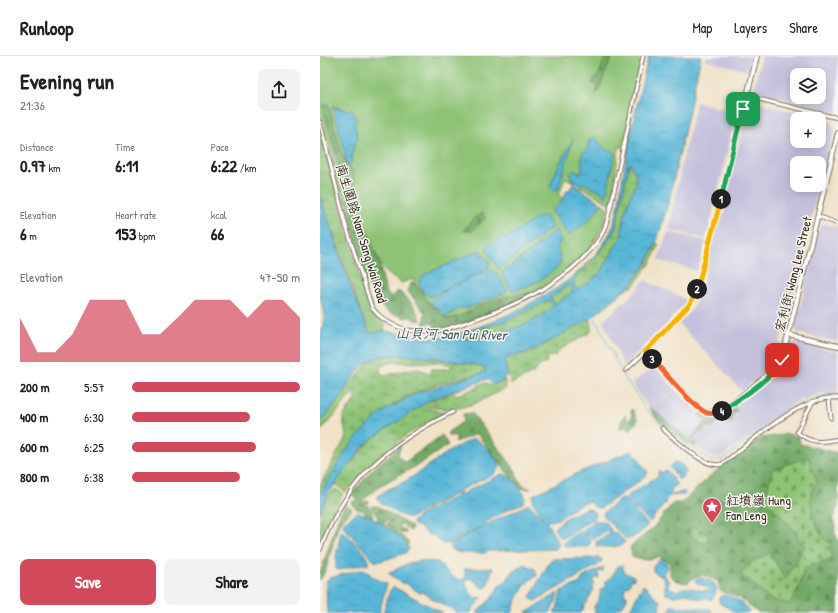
<!DOCTYPE html>
<meta charset="utf-8">
<style>
:root{--surface:#fff;--page:#f2f2f2;--text:#202124;--muted:#757577;--line:#e0e0e0;--accent:#d1495b}
body{margin:0;font-family:"Patrick Hand","LXGW WenKai TC",sans-serif;background:var(--page);color:var(--text);height:100vh;display:flex;flex-direction:column;font-size:15px;white-space:nowrap}
*{box-sizing:border-box;margin:0}
p{font-size:13px;color:var(--muted)}
.icon{flex:none;width:22px;height:22px;fill:none;stroke:currentColor;stroke-width:2;stroke-linecap:round;stroke-linejoin:round}
.map{position:relative;flex:1;overflow:hidden}
.panel{display:flex;flex-direction:column;background:var(--surface);width:320px}
.panel>*{flex:none}
.tools{position:absolute;left:470px;top:12px;display:grid;gap:8px}
.tools a{display:grid;place-items:center;width:36px;height:36px;border-radius:8px;background:var(--surface);box-shadow:0 2px 10px #0003;font-size:20px}
.pin{position:absolute;display:grid;place-items:center;width:34px;height:34px;color:#fff;margin:-17px;border-radius:8px;box-shadow:0 2px 6px #0006}
.km{position:absolute;width:20px;height:20px;margin:-10px;border-radius:50%;background:#222;color:#fff;font-size:11px;line-height:20px;text-align:center}
.round{display:grid;place-items:center;flex:none;width:42px;height:42px;border-radius:8px;background:var(--page)}
.summary{display:flex;align-items:center;justify-content:space-between;height:68px;padding:0 20px}
h1{font-size:22px;font-weight:700;line-height:30px}
.figures{display:grid;grid-template-columns:repeat(3,1fr);gap:6px;height:68px;padding:4px 20px}
.figures div{display:grid;align-content:center}
.figures b{font-size:17px;font-weight:700}
.figures small{font-size:11px;font-weight:400}
.figures p{font-size:11px}
.chart{height:112px;padding:8px 20px}
.chart p{display:flex;justify-content:space-between}
.chart svg{width:100%;height:72px;margin-top:4px;fill:var(--accent);opacity:.7}
.cta{display:flex;gap:8px;margin-top:auto;padding:8px 20px}
.cta a{flex:1;height:46px;border-radius:8px;background:var(--accent);color:#fff;font-size:16px;font-weight:700;line-height:46px;text-align:center}
.cta a+a{background:var(--page);color:var(--text)}
ul{padding:0 20px;list-style:none;font-size:13px}
li{display:grid;grid-template-columns:64px 48px 1fr;align-items:center;height:30px}
li i{height:10px;border-radius:5px;background:var(--accent)}
header{display:flex;align-items:center;gap:24px;box-sizing:border-box;height:56px;padding:0 20px;background:var(--surface);border-bottom:1px solid var(--line)}
header strong{font-size:19px}
nav{display:flex;gap:22px;margin-inline-start:auto;font-size:14px}
main{display:flex;flex:1;min-height:0}
.map>svg:first-child{display:block}
</style>
<header>
<strong>Runloop</strong>
<nav><a>Map</a><a>Layers</a><a>Share</a></nav>
</header>
<main>
<section class="panel">
<div class="summary"><div><h1>Evening run</h1><p>21:36</p></div><a class="round"><svg class="icon" aria-label="share" viewBox="0 0 24 24"><path d="M12 15V3M7 8l5-5 5 5M5 13v7h14v-7"/></svg></a></div>
<div class="figures">
<div><p>Distance</p><b>0.97<small> km</small></b></div>
<div><p>Time</p><b>6:11</b></div>
<div><p>Pace</p><b>6:22<small> /km</small></b></div>
</div>
<div class="figures">
<div><p>Elevation</p><b>6<small> m</small></b></div>
<div><p>Heart rate</p><b>153<small> bpm</small></b></div>
<div><p>kcal</p><b>66</b></div>
</div>
<div class="chart"><p><span>Elevation</span>47–50 m</p>
<svg viewBox="0 0 160 44" preserveAspectRatio="none"><path d="M0 44V17L10 38L20 38L30 27L40 6L50 6L60 6L70 27L80 27L90 17L100 6L110 6L120 6L130 17L140 6L150 6L160 17V44z"/></svg>
</div>
<ul>
<li><b>200 m</b>5:57<i style="width:100%"></i></li>
<li><b>400 m</b>6:30<i style="width:70%"></i></li>
<li><b>600 m</b>6:25<i style="width:74%"></i></li>
<li><b>800 m</b>6:38<i style="width:64%"></i></li>
</ul>
<div class="cta"><a>Save</a><a>Share</a></div>
</section>
<div class="map">
<svg width="518" height="557" viewBox="0 0 518 557">
<defs>
<pattern id="forest-firs" width="22" height="20" patternUnits="userSpaceOnUse"><rect width="22" height="20" fill="#72a966"/><path d="M5 1l3.5 6h-7zM16 11l3.5 6h-7z" fill="#5f8a53"/></pattern>
<pattern id="wetland-marsh" width="20" height="14" patternUnits="userSpaceOnUse"><rect width="20" height="14" fill="#8ec374"/><path d="M1 5h8M5 5V1M11 12h8M15 12V8" fill="none" stroke="#759f5f"/></pattern>
<pattern id="cemetery-stones" width="16" height="16" patternUnits="userSpaceOnUse"><rect width="16" height="16" fill="#8ec374"/><path d="M2 7V4a2 2 0 0 1 4 0v3zM10 15v-3a2 2 0 0 1 4 0v3z" fill="#759f5f"/></pattern>
<pattern id="water-ripples" width="26" height="14" patternUnits="userSpaceOnUse"><rect width="26" height="14" fill="#59b6d7"/><path d="M2 4q2-2 4 0t4 0M15 11q2-2 4 0t4 0" fill="none" stroke="#4b94ae"/></pattern>
</defs>
<rect width="100%" height="100%" fill="#f6f6f2"/>
<filter id="ink" filterUnits="userSpaceOnUse"><feTurbulence type="fractalNoise" baseFrequency=".025" numOctaves="2"/><feDisplacementMap in="SourceGraphic" scale="8" xChannelSelector="R" yChannelSelector="G"/><feConvolveMatrix kernelMatrix="1 2 1 2 8 2 1 2 1" color-interpolation-filters="sRGB"/></filter>
<filter id="wash" filterUnits="userSpaceOnUse"><feTurbulence type="fractalNoise" baseFrequency=".012" numOctaves="4" result="noise"/><feDisplacementMap in="SourceGraphic" scale="16" xChannelSelector="R" yChannelSelector="G"/><feGaussianBlur stdDeviation="0.9" result="paint"/><feColorMatrix in="noise" values="0 0 0 0 0 0 0 0 0 0 0 0 0 0 0 0 0 1.4 0 .05"/><feComposite in="paint" operator="in"/></filter>
<g filter="url(#wash)">
<rect width="100%" height="100%" fill="#f1e2c7"/>
<path fill="#c4c0db" fill-rule="evenodd" d="M387 0H432L428 15 386 4Z
M442 0H518V55L513 56 436 35 434 30ZM477 19H499V41H477Z
M376 46 417 56 386 183 349 173 362 106Z
M433 46 503 62 511 66 514 73 457 298 451 310 422 335 359 268 372 254 380 239 428 53 430 47ZM477 63H499V85H477ZM477 107H499V129H477Z
M503 168 518 171V286L477 277 475 272 499 173Z
M348 176 386 185 377 215 338 204Z
M325 224 367 244 350 264 304 310 283 265 310 241Z
M477 287 518 296V335L501 337 478 345 401 401 394 402 387 399 329 351 355 334 382 360 392 362 402 359 460 316 465 306 470 290 473 287Z
M335 312 355 333 328 351 312 327Z"/>
<path fill="#8ec374" stroke="#647649" d="M0 0H315L321 7 303 91H299L292 145 290 148 254 126 245 122 239 140 242 142 254 128 288 152C273 224 191 246 131 268L99 238 93 223 81 227 68 218 62 211 32 148 23 146 0 53Z"/>
<path fill="url(#forest-firs)" stroke="#566a42" d="M286 0H293L284 19 278 36 275 38 278 29 272 28 273 24 278 20Z
M3 49H9L21 96 34 118V135L27 140Z
M32 142 46 171 60 210 66 237 71 241 78 235C89 243 97 251 100 265L94 264 91 261 83 262 80 259C46 263 32 168 26 143Z
M162 157 165 162 152 175H143L154 162Z
M92 226 101 234 107 245 127 263C145 260 150 254 165 247 178 242 193 239 208 237L210 241C178 252 149 271 114 273L116 269 108 267 103 272 105 257 87 234Z
M329 351 367 382 371 383 384 367 391 365 379 360 380 356 385 353 387 360H390L393 363 394 360 397 359 400 361 401 358 406 359 416 352V356L412 359 413 365 409 368 408 363 396 366 394 371H386L381 377H378L372 384 376 386 375 391 370 388 367 389 358 379H354V376L339 366Z
M312 353 318 365 309 375 306 371 300 372 301 366 305 359 307 365 312 362 311 356Z
M152 357 196 415C196 423 203 431 211 433L201 432 184 413 157 378 135 386 137 380H128V376L144 365 143 358Z
M468 378 479 381 480 388 518 397V452L515 454 516 458 512 463 516 469 514 476 518 484V557H438L420 542 400 535 398 525C384 520 379 515 368 527L356 525 350 519V507L339 500C330 505 322 505 312 501L310 491 333 472 353 447H361L395 416 440 382Z
M122 379 128 389 100 408 61 429 43 444 42 446 49 445V447L39 449 49 450 53 460 50 462 46 461 45 455 37 453 31 448 33 445H36L37 442 32 439 34 435 53 413 81 389 78 399 85 406Z
M25 448 32 453 18 469 6 514 0 524V517L19 460Z
M52 450H58L92 471 90 475 81 467 79 471 85 474 86 477 81 478 78 474 76 477 83 481 89 487 86 490 70 476 72 470 69 471 66 468 70 467V465H64V469L61 470 57 467 58 462 52 453Z"/>
<path fill="url(#wetland-marsh)" stroke="#647649" fill-rule="evenodd" d="M329 0 334 60 294 221 203 274 144 283 142 281 143 278 186 265 229 244 234 250 230 242 250 228 251 231 257 233 254 230 253 224 283 192 295 173 309 108 310 80Z
M0 76 46 243 54 257 66 269 63 275 53 277 47 273 0 140Z
M336 188H339L332 205 312 232 309 231 326 208Z
M271 262V276L239 294 236 299 227 301 226 307 222 308 214 316 191 328 185 307 187 302 214 294Z
M78 298 157 309 164 312 166 316C144 322 116 327 95 337 48 359 26 395 0 438V429L26 381 23 361 35 343 34 336 0 376V366L49 306 63 300ZM81 306C98 308 117 304 134 310L128 313H111V318L96 312 62 320 59 311 69 307Z
M185 324 186 332C158 346 141 358 109 351L108 353 124 357 88 378 51 407 26 436 17 430 16 424 53 381 105 345 114 344 116 340 123 341 132 335 137 339 159 331 158 329 166 327 170 330Z
M15 433 23 437 0 486V449Z"/>
<path fill="url(#cemetery-stones)" stroke="#647649" d="M488 401 497 426C496 429 492 433 491 437 488 450 497 481 510 487L512 502 485 511 478 533 470 548 452 544 421 519 431 506 450 497 465 523 485 491 469 468 445 444 452 414Z
M375 470 390 482 384 488 368 478Z"/>
<path fill="url(#water-ripples)" stroke="#4a707a" fill-rule="evenodd" d="M329 0H381L349 145 336 188 326 208 309 231 271 262 214 294 187 302 185 307 187 319 184 323 173 329 167 323 110 344 50 384 41 393 8 438 0 456V438L25 396 42 375 61 357 96 337 166 316 164 312 157 309C132 305 69 291 48 306 32 318 17 350 0 366V286L4 261 0 238V140L32 235 49 276C55 278 60 274 67 275 82 278 102 283 117 282 140 279 162 270 183 261 225 241 270 218 291 174 299 158 300 135 303 118 311 79 318 38 329 0ZM309 108H311L316 120V128L306 152 301 181 281 216 270 226 257 234 254 230 253 224 283 192 295 173ZM249 228 253 236 236 248 230 242ZM229 244 234 250C216 268 190 274 166 280 158 281 148 286 142 281L143 278 186 265Z
M13 50 29 55 33 53 36 64 34 67 38 83 33 91 31 108 28 110Z
M274 80 285 93 295 96 286 141 281 135 273 133 264 127 260 129 251 123V117L254 114 260 117 262 116V97L266 95 269 89 268 85Z
M253 83 238 134H233L230 130 238 111Z
M253 128 282 148 270 163 250 179 247 178 232 155 241 146 247 134H250Z
M220 160H225L230 165 231 172 178 213 166 192 169 187 172 188 184 180 186 182Z
M236 174 241 185 237 191 241 203 240 208C233 218 203 235 191 234L182 219V216L211 195Z
M158 195H160L170 207 168 212 111 241C105 239 100 233 99 225L105 218Z
M171 213 177 217 187 235 184 238H179L177 241C164 241 153 255 140 252L126 261 121 254 114 251 111 247C117 235 157 219 171 213Z
M155 383C164 388 178 402 180 412L174 418 140 434V437L145 438 147 435 182 418C193 419 201 433 206 442L203 447 185 455 163 468 164 470 209 448 224 464 213 446V439L260 416 311 395 316 399 328 417 321 424 281 452 275 451 270 446C256 444 243 467 226 465L239 488 236 493 168 495 165 497H140L130 493V489L161 471 130 487 124 488 116 483 115 479H109L97 469 95 470 92 466 98 460 137 440V437L90 462 80 459 57 444V441C65 434 74 431 84 426 103 415 134 388 155 383Z
M355 406H357L362 409 367 416 359 424 350 411Z
M347 414 357 429 351 433V437L353 439 364 435 365 439 349 440 345 446 346 448 345 447 330 466 314 452 315 456 328 468C321 476 318 481 306 483L284 461 283 457 302 442 310 447 306 441 338 420 339 415 341 417Z
M267 452 270 453 276 458 273 462 276 465H284L289 470 292 477 296 476 305 486C299 493 284 491 276 490V486L290 478 288 474 273 483 267 477 271 486 267 491 245 490 243 487 245 485 261 474 266 477 265 472 275 465 272 463 243 482 239 480 234 472 244 463Z
M37 456C48 456 86 482 89 493L86 497 61 505H54L23 470 24 466Z
M21 475C29 479 51 501 48 509L44 508 19 514 16 513V500Z
M278 502 282 503 281 506 278 509 215 545 210 541 230 505 234 503Z
M340 503 344 504 348 509 347 514 343 517 349 526 348 531 357 535C371 527 376 537 389 534L390 532 379 528 375 525 377 522 389 524 395 528 397 533 392 544 386 542 379 543 366 538 354 540 346 538C343 531 347 526 342 520L336 518 333 515V510Z
M100 505 118 506 134 522 140 524 146 522 144 513 173 512 166 532 163 530 162 532 155 525 148 522 146 527 149 536 156 542 162 541 150 557H135L134 554 111 542 103 536 100 537 85 527 84 528 68 517 89 507Z
M204 508 215 513 217 520C205 523 195 546 192 557H156L171 543 179 530 187 525 191 516Z
M302 509 305 517 314 520V524L312 523 309 529 304 533 305 535 303 539H307V543L301 552 298 551 296 557H275L274 550 279 544 281 533 287 531 284 526C289 525 295 516 297 511Z
M284 511 282 516 278 515 279 522H275L273 526 275 528 272 532 274 533 261 557H234L237 553 241 535 260 527 263 521Z
M44 513 53 521 67 528 59 557H7L6 525 9 522Z
M323 529C333 535 332 541 340 545L339 557H308Z
M74 531 122 557H123H63L70 534Z
M238 537 236 545 230 557H206Z
M404 539C414 542 423 546 430 555L429 557H415C410 551 403 551 399 546V542Z
M351 550 388 553 391 554V557H351L349 553Z"/>
<g fill="none" stroke-linecap="round" stroke-linejoin="round">
<path stroke="#59b6d7" stroke-width="1" d="M274 260 303 319 323 349 335 362 391 405 402 404C437 378 473 340 518 337"/>
</g>
</g>
<g filter="url(#ink)">
<g fill="none" stroke-linecap="round" stroke-linejoin="round">
<g stroke="#7b6a59" stroke-width="5">
<path id="minor" d="M426 40 518 62
M0 66 26 170 52 252C67 271 92 278 115 275 128 274 140 268 153 264 199 248 247 226 277 186 285 175 288 162 291 149L323 0
M498 160 518 168
M306 314 325 296
M509 342 511 362
M493 345 477 376C489 387 502 387 518 383
M342 372C355 383 385 414 402 408 430 387 483 337 518 342
M0 494C25 425 68 387 133 356"/>
</g>
<g stroke="#7b6a59" stroke-width="6">
<path id="tertiary" d="M437 0 388 195 374 241 360 259 325 296 377 351C386 357 395 359 405 353L456 312 462 304 518 77
M468 279 518 290"/>
</g>
<use href="#minor" stroke="#fff" stroke-width="3"/>
<use href="#tertiary" stroke="#fff" stroke-width="4"/>
</g>
</g>
<g fill="none" stroke-linecap="round" stroke-linejoin="round" filter="url(#ink)">
<g stroke="#fff" stroke-width="8">
<path id="split-1" d="M401 143 423 53"/>
</g>
<g stroke="#fff" stroke-width="8">
<path id="split-2" d="M377 233 401 143"/>
</g>
<g stroke="#fff" stroke-width="8">
<path id="split-3" d="M332 303 325 296 370 248 377 233"/>
</g>
<g stroke="#fff" stroke-width="8">
<path id="split-4" d="M332 303C344 315 373 352 387 357 392 358 397 357 402 355"/>
</g>
<g stroke="#fff" stroke-width="8">
<path id="split-5" d="M402 355C422 341 449 325 462 304"/>
</g>
<use href="#split-1" stroke="#22a559" stroke-width="5"/>
<use href="#split-2" stroke="#f5b400" stroke-width="5"/>
<use href="#split-3" stroke="#f5b400" stroke-width="5"/>
<use href="#split-4" stroke="#f0652b" stroke-width="5"/>
<use href="#split-5" stroke="#22a559" stroke-width="5"/>
</g>
<defs>
<g id="sight-pin" transform="scale(1)"><path d="M0 17L-7.5 6A9.5 9.5 0 1 1 7.5 6Z" fill="#d1495b" stroke="#f6f6f2"/><path d="M0-6L1.8-2.2L6-1.7L2.9 1.2L3.7 5.4L0 3.3L-3.7 5.4L-2.9 1.2L-6-1.7L-1.8-2.2Z" fill="#fff"/></g>
</defs>
<g fill-rule="evenodd">
<use href="#sight-pin" x="392" y="451"/>
</g>
<g text-anchor="middle" stroke-width="3" stroke-linejoin="round" paint-order="stroke">
<g font-size="13" fill="#3b2a1e" stroke="#f6f6f2">
<text transform="translate(42 177) rotate(73)" y="5">南生圍路 Nam Sang Wai Road</text>
<text transform="translate(473 218) rotate(-76)" y="5">宏利街 Wang Lee Street</text>
</g>
<g font-size="13" fill="#3b2a1e" stroke="#f6f6f2" text-anchor="start">
<text x="406" y="449">紅墳嶺 Hung<tspan x="406" dy="15">Fan Leng</tspan></text>
</g>
<g font-size="14" font-style="italic" fill="#465b5f" stroke="#f6f6f2">
<text transform="translate(131 278) rotate(1)" y="5">山貝河 San Pui River</text>
</g>
</g>
</svg>
<div class="tools">
<a><svg class="icon" aria-label="layers" viewBox="0 0 24 24"><path d="M12 4l9 5-9 5-9-5zM3 14l9 5 9-5"/></svg></a>
<a>+</a>
<a>−</a>
</div>
<div class="pin" style="left:423px;top:53px;background:#1e9e55"><svg class="icon" aria-label="arrive" viewBox="0 0 24 24"><path d="M6 21V4h12l-3 4 3 4H6"/></svg></div>
<div class="pin" style="left:462px;top:304px;background:#d93025"><svg class="icon" aria-label="check" viewBox="0 0 24 24"><path d="M5 12l5 5 9-10"/></svg></div>
<b class="km" style="left:401px;top:143px">1</b>
<b class="km" style="left:377px;top:233px">2</b>
<b class="km" style="left:332px;top:303px">3</b>
<b class="km" style="left:402px;top:355px">4</b>
</div>
</main>
